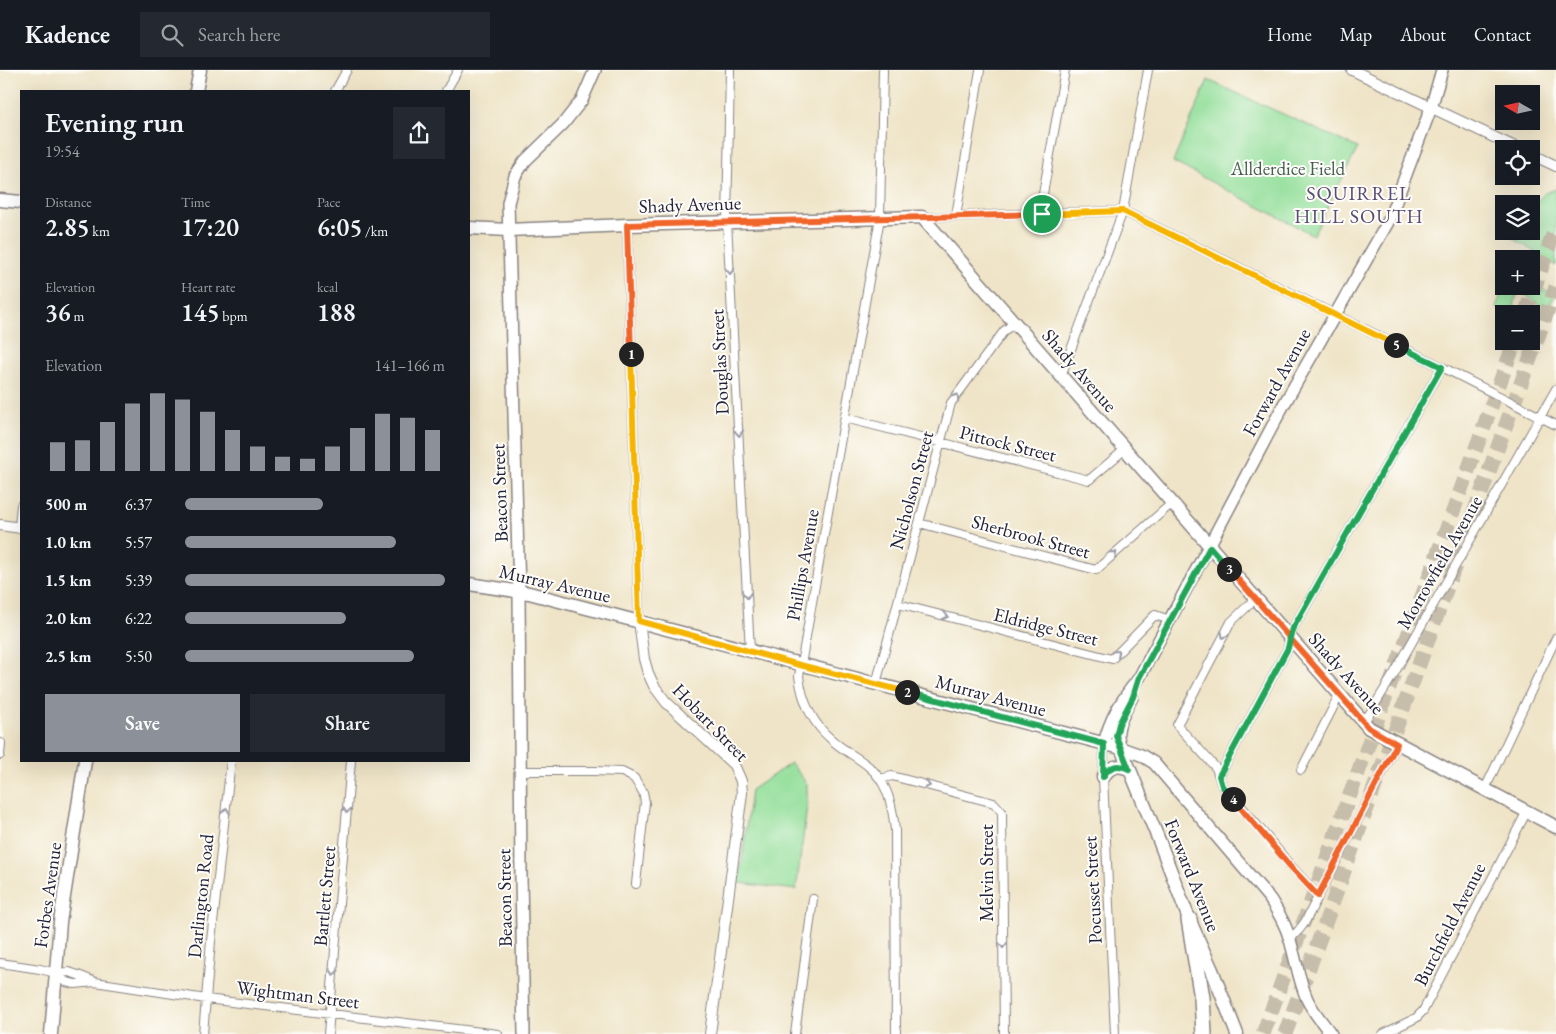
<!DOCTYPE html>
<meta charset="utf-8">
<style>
:root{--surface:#171b24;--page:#242831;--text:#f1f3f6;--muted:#9ea1a6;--line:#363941;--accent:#8c9099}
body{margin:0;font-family:"EB Garamond",serif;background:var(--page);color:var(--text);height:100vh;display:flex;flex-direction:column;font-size:19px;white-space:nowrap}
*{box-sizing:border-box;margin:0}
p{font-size:16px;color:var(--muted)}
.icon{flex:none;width:28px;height:28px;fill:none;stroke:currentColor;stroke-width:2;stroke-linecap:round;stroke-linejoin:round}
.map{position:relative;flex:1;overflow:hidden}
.side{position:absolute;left:20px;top:20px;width:450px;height:672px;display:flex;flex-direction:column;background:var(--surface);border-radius:0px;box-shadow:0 5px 20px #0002}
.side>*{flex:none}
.needle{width:32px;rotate:279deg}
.tools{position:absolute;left:1495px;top:15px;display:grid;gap:10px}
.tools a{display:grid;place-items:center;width:45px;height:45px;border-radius:0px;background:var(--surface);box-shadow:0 5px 20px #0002;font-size:25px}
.pin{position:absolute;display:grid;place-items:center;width:42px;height:42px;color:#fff;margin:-21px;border:2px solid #fff;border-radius:50%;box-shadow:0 1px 5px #0007}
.km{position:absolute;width:25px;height:25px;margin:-12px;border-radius:50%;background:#222;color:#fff;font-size:14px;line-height:25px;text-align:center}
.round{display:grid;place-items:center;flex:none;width:52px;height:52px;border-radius:0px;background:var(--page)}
.overview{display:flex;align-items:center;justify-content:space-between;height:85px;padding:0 25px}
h1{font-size:28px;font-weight:600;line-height:38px}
.stats{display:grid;grid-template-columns:repeat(3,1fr);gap:8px;height:85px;padding:5px 25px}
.stats div{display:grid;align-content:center}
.stats b{font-size:25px;font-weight:600}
.stats small{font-size:14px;font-weight:400}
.stats p{font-size:14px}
.chart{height:140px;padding:10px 25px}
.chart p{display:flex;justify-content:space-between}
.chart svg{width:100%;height:90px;margin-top:5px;stroke:var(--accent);stroke-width:6}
.button{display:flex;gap:10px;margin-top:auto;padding:10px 25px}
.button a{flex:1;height:58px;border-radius:0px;background:var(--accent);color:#fff;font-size:20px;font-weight:600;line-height:58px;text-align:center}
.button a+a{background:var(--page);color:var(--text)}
ul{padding:0 25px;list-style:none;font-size:16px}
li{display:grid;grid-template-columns:80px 60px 1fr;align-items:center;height:38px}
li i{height:12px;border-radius:6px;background:var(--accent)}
header{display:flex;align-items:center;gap:30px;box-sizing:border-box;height:70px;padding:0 25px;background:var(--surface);border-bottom:1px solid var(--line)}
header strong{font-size:24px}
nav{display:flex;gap:28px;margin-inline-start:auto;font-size:18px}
.search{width:350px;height:45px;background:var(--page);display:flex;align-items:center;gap:12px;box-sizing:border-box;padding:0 18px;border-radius:0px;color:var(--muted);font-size:19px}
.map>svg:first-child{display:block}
</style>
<header>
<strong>Kadence</strong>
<div class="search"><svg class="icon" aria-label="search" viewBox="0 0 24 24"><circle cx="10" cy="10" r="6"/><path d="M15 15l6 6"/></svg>Search here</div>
<nav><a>Home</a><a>Map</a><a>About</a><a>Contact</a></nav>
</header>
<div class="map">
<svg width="1556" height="964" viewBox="0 0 1556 964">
<rect width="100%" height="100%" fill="#fdfcf7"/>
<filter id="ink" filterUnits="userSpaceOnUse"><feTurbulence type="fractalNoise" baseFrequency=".02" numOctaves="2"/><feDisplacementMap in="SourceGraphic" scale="10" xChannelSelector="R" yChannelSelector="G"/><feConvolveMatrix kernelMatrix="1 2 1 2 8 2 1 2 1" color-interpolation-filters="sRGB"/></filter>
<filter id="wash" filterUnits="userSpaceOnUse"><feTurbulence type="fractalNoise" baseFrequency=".0096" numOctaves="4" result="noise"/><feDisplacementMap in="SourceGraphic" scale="20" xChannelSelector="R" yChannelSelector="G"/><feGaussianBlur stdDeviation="1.12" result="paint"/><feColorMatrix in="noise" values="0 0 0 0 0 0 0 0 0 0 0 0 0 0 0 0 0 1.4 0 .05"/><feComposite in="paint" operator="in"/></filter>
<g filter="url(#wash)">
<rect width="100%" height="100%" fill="#efe4c7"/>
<path fill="#94df9b" stroke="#5b806b" d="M1208 10 1358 78 1313 165 1173 92Z
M1556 119V196L1505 163 1507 161H1531V137L1545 123Z
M1532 212 1555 226 1547 239 1525 225Z
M1504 216H1521L1513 234 1522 242 1521 244H1504L1496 237Z
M791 693 807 714V737L796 820 739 813 751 720Z"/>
</g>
<g filter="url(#ink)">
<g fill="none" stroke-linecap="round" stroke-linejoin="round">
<path stroke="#c6bdab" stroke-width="15" stroke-dasharray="15 8" stroke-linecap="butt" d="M1525 244 1556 157
M1263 964 1515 271
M1285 964 1556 217"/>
<g stroke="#888381" stroke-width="10">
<path id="minor" d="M730 0 727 152 750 581
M883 0 880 148 799 606C802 631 813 654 832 670 847 684 868 691 880 709 890 724 893 742 895 760L896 964
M335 21 347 0
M446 21 458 0
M1042 144 1041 135 1065 0
M956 146 980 0
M922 147 1123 141 1442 297 1556 355
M627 155 639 551
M1061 306 1123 141 1148 0
M845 348 1089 410 1124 380
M919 453 1096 500 1171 434
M19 457 21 435
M1255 529 1231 552 1177 655 1216 698 1222 716 1241 736 1290 795 1318 826
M898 534 1112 589 1155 545 1170 550
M876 614 951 333 1004 261 1014 253
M1362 650 1368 646 1395 602 1556 319
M1104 675 1103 707 1115 964
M0 685 1 673
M1301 700 1340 624
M520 701H594L622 702 634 708 643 722 645 732 636 814
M1219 706 1288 578 1292 560 1442 297
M880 709 892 706 994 733 1002 742 1004 964
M1485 719 1556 568
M1290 869 1299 860 1305 852 1397 674
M0 893 40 899 56 903 69 902 78 905 93 911
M56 903 66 912 75 914 95 912 206 929 498 964
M203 964 211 871 231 691
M328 964 351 691
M795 964 813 829
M1383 964 1416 948 1423 941 1527 741"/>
</g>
<g stroke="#888381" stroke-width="12">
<path id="tertiary" d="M1352 0 1519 79
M1531 84 1556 96
M0 455 21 458
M639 551 644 589 648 603 654 616 666 632 734 695 741 711 742 723 710 964"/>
</g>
<g stroke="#888381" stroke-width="14">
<path id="secondary" d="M1132 627C1124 645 1112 659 1121 678L1141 685 1154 693 1270 829C1278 842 1286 855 1290 870 1296 890 1299 911 1307 929 1313 942 1323 953 1331 964
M1104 675C1109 649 1123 628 1139 608L1283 336 1388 152 1431 38 1442 0
M524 964 521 807 519 521 508 133 515 106 525 91 563 54 582 30 595 0"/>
</g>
<g stroke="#888381" stroke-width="15">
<path id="primary" d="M196 21 200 0
M0 130 21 132
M469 158 508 160 627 155 922 147 1369 658 1556 757
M469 514 529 523 1121 678 1160 773 1189 849 1212 900 1237 964
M1103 707C1110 696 1118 694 1129 699
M51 964 60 852 85 691"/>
</g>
<g stroke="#888381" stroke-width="18">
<path id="motorway" d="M1189 849 1202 928 1204 964"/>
</g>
<use href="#minor" stroke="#fff" stroke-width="8"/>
<use href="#tertiary" stroke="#fff" stroke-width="10"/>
<use href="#secondary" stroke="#fff" stroke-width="11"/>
<use href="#primary" stroke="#fff" stroke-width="12"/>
<use href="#motorway" stroke="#fff" stroke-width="15"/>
</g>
<defs><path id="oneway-chevron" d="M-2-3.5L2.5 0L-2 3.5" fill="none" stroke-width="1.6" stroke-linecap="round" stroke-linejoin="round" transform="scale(1.25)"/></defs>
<g stroke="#9c9ca7">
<use href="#oneway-chevron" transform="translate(730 201) rotate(87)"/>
<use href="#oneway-chevron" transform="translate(956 327) rotate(-55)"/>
<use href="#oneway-chevron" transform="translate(739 363) rotate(87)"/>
<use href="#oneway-chevron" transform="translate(1114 484) rotate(-41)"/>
<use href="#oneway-chevron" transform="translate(747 525) rotate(87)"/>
<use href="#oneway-chevron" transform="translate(945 546) rotate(14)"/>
<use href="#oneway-chevron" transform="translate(1224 565) rotate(117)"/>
<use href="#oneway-chevron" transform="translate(1117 583) rotate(-42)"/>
<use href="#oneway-chevron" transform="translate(927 715) rotate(15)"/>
<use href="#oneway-chevron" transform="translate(347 740) rotate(95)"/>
<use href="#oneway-chevron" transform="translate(226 741) rotate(-84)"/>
<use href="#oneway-chevron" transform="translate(1003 875) rotate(90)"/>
<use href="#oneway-chevron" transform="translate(334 902) rotate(96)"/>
</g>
</g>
<g fill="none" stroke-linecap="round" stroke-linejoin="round" filter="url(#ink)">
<g stroke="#fff" stroke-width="10">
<path id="split-1" d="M631 284 627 155 1042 144"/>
</g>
<g stroke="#fff" stroke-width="10">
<path id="split-2" d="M631 284 639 551 792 593 907 622"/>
</g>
<g stroke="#fff" stroke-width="10">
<path id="split-3" d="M907 622 1104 674 1103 707C1109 696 1118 693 1129 699L1116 666 1119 654 1133 627 1139 608 1210 477 1229 499"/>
</g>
<g stroke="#fff" stroke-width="10">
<path id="split-4" d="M1229 499 1369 658 1397 674 1318 826 1290 796 1233 729"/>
</g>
<g stroke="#fff" stroke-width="10">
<path id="split-5" d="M1233 729 1222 716 1219 706 1288 578 1292 560 1442 297 1396 275"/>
</g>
<g stroke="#fff" stroke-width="10">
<path id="split-6" d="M1042 144 1123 141 1129 144 1396 275"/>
</g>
<use href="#split-1" stroke="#f0652b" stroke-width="6"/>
<use href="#split-2" stroke="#f5b400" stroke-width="6"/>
<use href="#split-3" stroke="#22a559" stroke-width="6"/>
<use href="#split-4" stroke="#f0652b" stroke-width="6"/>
<use href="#split-5" stroke="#22a559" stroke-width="6"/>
<use href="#split-6" stroke="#f5b400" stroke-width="6"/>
</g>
<g text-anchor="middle" stroke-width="4" stroke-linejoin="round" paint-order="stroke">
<g font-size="19" fill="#445b58" stroke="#fdfcf7">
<text x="1288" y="105">Allderdice Field</text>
</g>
<g font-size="19" fill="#22223b" stroke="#fdfcf7">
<text transform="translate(690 134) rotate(-2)" y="7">Shady Avenue</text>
<text transform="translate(719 292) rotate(-93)" y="7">Douglas Street</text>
<text transform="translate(1080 300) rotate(49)" y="7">Shady Avenue</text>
<text transform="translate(1276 312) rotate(-61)" y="7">Forward Avenue</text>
<text transform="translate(1008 373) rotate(14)" y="7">Pittock Street</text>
<text transform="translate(911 420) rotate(-75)" y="7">Nicholson Street</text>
<text transform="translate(499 423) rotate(-92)" y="7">Beacon Street</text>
<text transform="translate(1031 466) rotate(15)" y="7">Sherbrook Street</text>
<text transform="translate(1439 492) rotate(-60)" y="7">Morrowfield Avenue</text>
<text transform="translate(802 495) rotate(-80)" y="7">Phillips Avenue</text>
<text transform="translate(555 513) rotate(13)" y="7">Murray Avenue</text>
<text transform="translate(1046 556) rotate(14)" y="7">Eldridge Street</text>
<text transform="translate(1347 603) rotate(48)" y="7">Shady Avenue</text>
<text transform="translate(991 625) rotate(15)" y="7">Murray Avenue</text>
<text transform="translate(711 652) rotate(46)" y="7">Hobart Street</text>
<text transform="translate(986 803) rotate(-90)" y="7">Melvin Street</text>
<text transform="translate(1193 805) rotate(68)" y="7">Forward Avenue</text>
<text transform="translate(1092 820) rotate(-93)" y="7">Pocusset Street</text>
<text transform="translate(47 825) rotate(-82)" y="7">Forbes Avenue</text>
<text transform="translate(200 826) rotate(-84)" y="7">Darlington Road</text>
<text transform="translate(324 826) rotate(-85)" y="7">Bartlett Street</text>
<text transform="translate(504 828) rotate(-91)" y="7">Beacon Street</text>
<text transform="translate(1449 854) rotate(-63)" y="7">Burchfield Avenue</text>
<text transform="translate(298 924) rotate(7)" y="7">Wightman Street</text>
</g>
<g font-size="20" letter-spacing="1" fill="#594d75" stroke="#fdfcf7">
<text x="1359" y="130">SQUIRREL<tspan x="1359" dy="23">HILL SOUTH</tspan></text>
</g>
</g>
</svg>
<div class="tools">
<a><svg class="needle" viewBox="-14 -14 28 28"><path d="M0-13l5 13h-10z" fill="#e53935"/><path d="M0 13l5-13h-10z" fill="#9ea1a6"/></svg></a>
<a><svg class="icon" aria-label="locate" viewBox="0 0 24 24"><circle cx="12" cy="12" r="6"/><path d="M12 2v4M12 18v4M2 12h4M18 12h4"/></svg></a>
<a><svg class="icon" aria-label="layers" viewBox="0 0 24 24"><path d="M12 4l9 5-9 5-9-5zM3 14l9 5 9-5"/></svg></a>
<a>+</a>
<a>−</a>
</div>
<div class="pin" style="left:1042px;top:144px;background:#1e9e55"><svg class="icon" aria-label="arrive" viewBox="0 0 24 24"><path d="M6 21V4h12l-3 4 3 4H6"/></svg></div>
<b class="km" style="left:631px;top:284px">1</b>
<b class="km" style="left:907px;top:622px">2</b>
<b class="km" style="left:1229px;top:499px">3</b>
<b class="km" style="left:1233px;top:729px">4</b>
<b class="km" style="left:1396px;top:275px">5</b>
<section class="side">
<div class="overview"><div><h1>Evening run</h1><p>19:54</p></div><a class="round"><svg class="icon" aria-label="share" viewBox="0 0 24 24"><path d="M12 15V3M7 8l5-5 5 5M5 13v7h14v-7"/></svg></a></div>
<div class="stats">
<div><p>Distance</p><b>2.85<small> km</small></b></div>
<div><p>Time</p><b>17:20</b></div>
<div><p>Pace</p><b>6:05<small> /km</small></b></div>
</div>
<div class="stats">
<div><p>Elevation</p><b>36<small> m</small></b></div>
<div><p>Heart rate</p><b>145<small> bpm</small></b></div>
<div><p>kcal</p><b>188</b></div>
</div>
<div class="chart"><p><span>Elevation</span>141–166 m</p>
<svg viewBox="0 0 160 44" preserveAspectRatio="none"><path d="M5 44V30M15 44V29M25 44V20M35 44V11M45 44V6M55 44V9M65 44V15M75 44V24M85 44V32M95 44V37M105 44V38M115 44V32M125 44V23M135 44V16M145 44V18M155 44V24"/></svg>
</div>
<ul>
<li><b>500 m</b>6:37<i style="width:53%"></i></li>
<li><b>1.0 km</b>5:57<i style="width:81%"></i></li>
<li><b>1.5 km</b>5:39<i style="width:100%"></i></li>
<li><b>2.0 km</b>6:22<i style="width:62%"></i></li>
<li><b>2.5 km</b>5:50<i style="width:88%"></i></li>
</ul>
<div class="button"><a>Save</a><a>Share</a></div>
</section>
</div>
